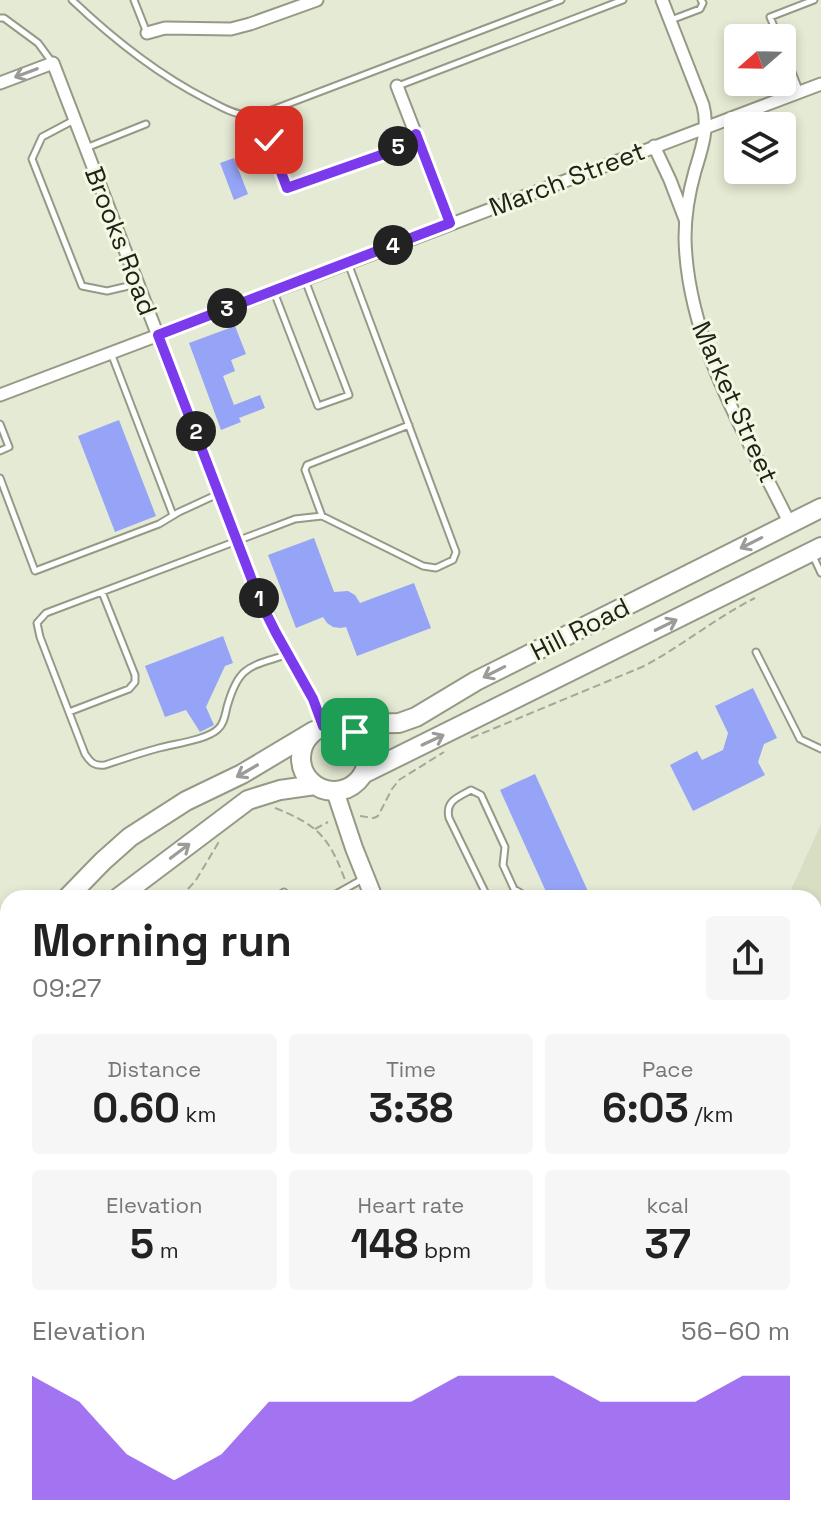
<!DOCTYPE html>
<meta charset="utf-8">
<style>
:root{--surface:#fff;--page:#f6f6f6;--text:#222;--muted:#767676;--accent:#7c3aed}
body{margin:0;font-family:"Space Grotesk",sans-serif;background:var(--page);color:var(--text);height:100vh;display:flex;flex-direction:column;font-size:30px;white-space:nowrap}
*{box-sizing:border-box;margin:0}
p{font-size:26px;color:var(--muted)}
.icon{flex:none;width:44px;height:44px;fill:none;stroke:currentColor;stroke-width:2;stroke-linecap:round;stroke-linejoin:round}
.map{position:relative;flex:1;overflow:hidden}
.drawer{position:absolute;left:0px;top:890px;width:822px;height:648px;display:flex;flex-direction:column;background:var(--surface);border-radius:24px 24px 0 0;box-shadow:0 4px 12px #0003}
.drawer>*{flex:none}
.needle{width:52px;rotate:250deg}
.buttons{position:absolute;left:724px;top:24px;display:grid;gap:16px}
.buttons a{display:grid;place-items:center;width:72px;height:72px;border-radius:8px;background:var(--surface);box-shadow:0 4px 12px #0003;font-size:40px}
.pin{position:absolute;display:grid;place-items:center;width:68px;height:68px;color:#fff;margin:-34px;border-radius:16px;box-shadow:0 4px 12px #0006}
.km{position:absolute;width:40px;height:40px;margin:-20px;border-radius:50%;background:#222;color:#fff;font-size:22px;line-height:40px;text-align:center}
.round{display:grid;place-items:center;flex:none;width:84px;height:84px;border-radius:8px;background:var(--page)}
.headline{display:flex;align-items:center;justify-content:space-between;height:136px;padding:0 32px}
h1{font-size:44px;font-weight:700;line-height:60px}
.figures{display:grid;grid-template-columns:repeat(3,1fr);gap:12px;height:136px;padding:8px 32px}
.figures div{display:grid;align-content:center;border-radius:8px;background:var(--page);text-align:center}
.figures b{font-size:40px;font-weight:700}
.figures small{font-size:22px;font-weight:400}
.figures p{font-size:22px}
.chart{height:224px;padding:16px 32px}
.chart p{display:flex;justify-content:space-between}
.chart svg{width:100%;height:144px;margin-top:8px;fill:var(--accent);opacity:.7}
.map>svg:first-child{display:block}
</style>
<div class="map">
<svg width="821" height="1538" viewBox="0 0 821 1538">
<rect width="100%" height="100%" fill="#e5ead4"/>
<path fill="#d7dec2" d="M821 824V907L814 903V898H805L791 890Z"/>
<path fill="#95a4f6" d="M234 158 248 194 234 200 220 163Z
M235 326 246 354 231 360 235 371 223 376 234 405 260 395 265 408 239 418 241 422 221 430 189 343Z
M119 420 156 516 115 532 78 436Z
M314 538 334 592 348 591 355 595 360 603 414 583 431 628 357 656 346 627 340 628 333 627 327 623 323 617 296 628 268 555Z
M223 636 233 663 225 666 206 707 214 725 200 732 186 710 165 717 145 666Z
M753 688 777 738 764 744 758 762 765 775 693 811 670 765 697 751 702 760 723 750 728 733 715 706Z
M535 774 591 898H549L500 790Z"/>
<g fill="none" stroke-linecap="round" stroke-linejoin="round">
<g stroke="#959a86" stroke-width="9">
<path id="lane" d="M72 0C112 38 157 74 206 99 218 105 232 114 246 115 251 116 258 114 264 113L561 0
M134 0 147 33
M0 18H4L38 43 52 62
M671 20 700 9 703 3 701 0
M779 38 770 17 814 0
M782 46 799 90
M398 86 623 0
M74 120 42 137 32 159 82 286 107 291 137 284
M269 140 287 188 384 154 416 135
M86 148 146 124
M274 292 318 406 349 395 305 280
M111 353 173 515
M0 424 9 447 0 451
M0 478 35 571 159 524 179 512 218 494
M322 516 305 470 307 465 409 425
M813 556 821 573
M756 652 800 739 821 749
M289 654C250 667 239 664 227 707 225 715 224 724 218 729 207 740 173 744 159 748 140 753 123 759 105 765 94 766 91 763 85 754L40 637 37 623 46 613 295 519 322 516 423 566 436 568 453 560 456 552 348 263
M69 712 129 689 135 682V675L102 592
M274 898 284 892 287 898
M329 898 361 880
M488 898 449 818C445 801 458 797 471 790L481 795 505 847 503 865 514 889 529 898
M0 1311 8 1313
M0 1457 7 1455 1 1426 8 1360
M236 1538 242 1530"/>
</g>
<g stroke="#959a86" stroke-width="15">
<path id="street" d="M662 0 703 105C709 128 702 148 695 171 689 192 685 216 685 238 687 341 746 434 790 524
M147 33 165 28 231 29 250 24 317 0
M0 83 53 63 250 575 276 633 314 701 323 726
M397 86 450 223
M654 146 670 180 685 219
M0 395 821 84
M0 1100 8 1107
M814 1317 821 1306
M814 1511 821 1508
M127 1530 136 1538
M368 1538 375 1530
M406 1538 425 1530
M756 1538 772 1530"/>
</g>
<g stroke="#959a86" stroke-width="20">
<path id="secondary" d="M335 791 354 848 374 898
M814 1259 821 1263"/>
</g>
<g stroke="#959a86" stroke-width="22">
<path id="primary" d="M334 724 399 723 416 717 476 681 821 508
M301 758a33 33 0 1 1 66 0a33 33 0 1 1-66 0Z
M363 774 821 547
M67 898 103 861 130 837 186 801 242 774 314 731
M118 898 248 800 280 790 315 785
M0 981 8 972
M0 1025 8 1012"/>
</g>
<path stroke="#a4a897" stroke-width="2" stroke-dasharray="8 4" stroke-linecap="butt" d="M471 738 642 667C681 647 715 618 755 598
M275 808C318 825 329 837 345 880
M360 816 374 818 378 816 392 789 399 780 444 752
M315 829 328 822
M180 898 196 880 220 840
M0 1072 8 1068"/>
<use href="#lane" stroke="#fff" stroke-width="5"/>
<use href="#street" stroke="#fff" stroke-width="11"/>
<use href="#secondary" stroke="#fff" stroke-width="16"/>
<use href="#primary" stroke="#fff" stroke-width="18"/>
</g>
<defs><path id="oneway-shaft" d="M-6 0H5M1.5-3L5.5 0L1.5 3" fill="none" stroke-width="1.6" stroke-linecap="round" stroke-linejoin="round" transform="scale(2)"/></defs>
<g stroke="#9b9c98">
<use href="#oneway-shaft" transform="translate(26 73) rotate(159)"/>
<use href="#oneway-shaft" transform="translate(751 543) rotate(153)"/>
<use href="#oneway-shaft" transform="translate(666 625) rotate(-26)"/>
<use href="#oneway-shaft" transform="translate(494 672) rotate(153)"/>
<use href="#oneway-shaft" transform="translate(433 740) rotate(-25)"/>
<use href="#oneway-shaft" transform="translate(247 771) rotate(150)"/>
<use href="#oneway-shaft" transform="translate(180 851) rotate(-37)"/>
</g>
<g fill="none" stroke-linecap="round" stroke-linejoin="round">
<g stroke="#fff" stroke-width="16">
<path id="route" d="M269 140 287 188 384 154 416 134 450 223 158 335 260 601 276 633 313 699 323 726C336 724 344 726 355 732"/>
</g>
<use href="#route" stroke="#7c3aed" stroke-width="10"/>
</g>
<g text-anchor="middle" stroke-width="6" stroke-linejoin="round" paint-order="stroke">
<g font-size="26" fill="#20221a" stroke="#f2f8e1">
<text transform="translate(567 179) rotate(-21)" y="9">March Street</text>
<text transform="translate(121 241) rotate(69)" y="9">Brooks Road</text>
<text transform="translate(735 402) rotate(66)" y="9">Market Street</text>
<text transform="translate(580 629) rotate(-27)" y="9">Hill Road</text>
</g>
</g>
</svg>
<div class="buttons">
<a><svg class="needle" viewBox="-14 -14 28 28"><path d="M0-13l5 13h-10z" fill="#e53935"/><path d="M0 13l5-13h-10z" fill="#767676"/></svg></a>
<a><svg class="icon" aria-label="layers" viewBox="0 0 24 24"><path d="M12 4l9 5-9 5-9-5zM3 14l9 5 9-5"/></svg></a>
</div>
<div class="pin" style="left:355px;top:732px;background:#1e9e55"><svg class="icon" aria-label="arrive" viewBox="0 0 24 24"><path d="M6 21V4h12l-3 4 3 4H6"/></svg></div>
<div class="pin" style="left:269px;top:140px;background:#d93025"><svg class="icon" aria-label="check" viewBox="0 0 24 24"><path d="M5 12l5 5 9-10"/></svg></div>
<b class="km" style="left:259px;top:598px">1</b>
<b class="km" style="left:196px;top:431px">2</b>
<b class="km" style="left:227px;top:308px">3</b>
<b class="km" style="left:393px;top:245px">4</b>
<b class="km" style="left:398px;top:146px">5</b>
<section class="drawer">
<div class="headline"><div><h1>Morning run</h1><p>09:27</p></div><a class="round"><svg class="icon" aria-label="share" viewBox="0 0 24 24"><path d="M12 15V3M7 8l5-5 5 5M5 13v7h14v-7"/></svg></a></div>
<div class="figures">
<div><p>Distance</p><b>0.60<small> km</small></b></div>
<div><p>Time</p><b>3:38</b></div>
<div><p>Pace</p><b>6:03<small> /km</small></b></div>
</div>
<div class="figures">
<div><p>Elevation</p><b>5<small> m</small></b></div>
<div><p>Heart rate</p><b>148<small> bpm</small></b></div>
<div><p>kcal</p><b>37</b></div>
</div>
<div class="chart"><p><span>Elevation</span>56–60 m</p>
<svg viewBox="0 0 160 44" preserveAspectRatio="none"><path d="M0 44V6L10 14L20 30L30 38L40 30L50 14L60 14L70 14L80 14L90 6L100 6L110 6L120 14L130 14L140 14L150 6L160 6V44z"/></svg>
</div>
</section>
</div>
